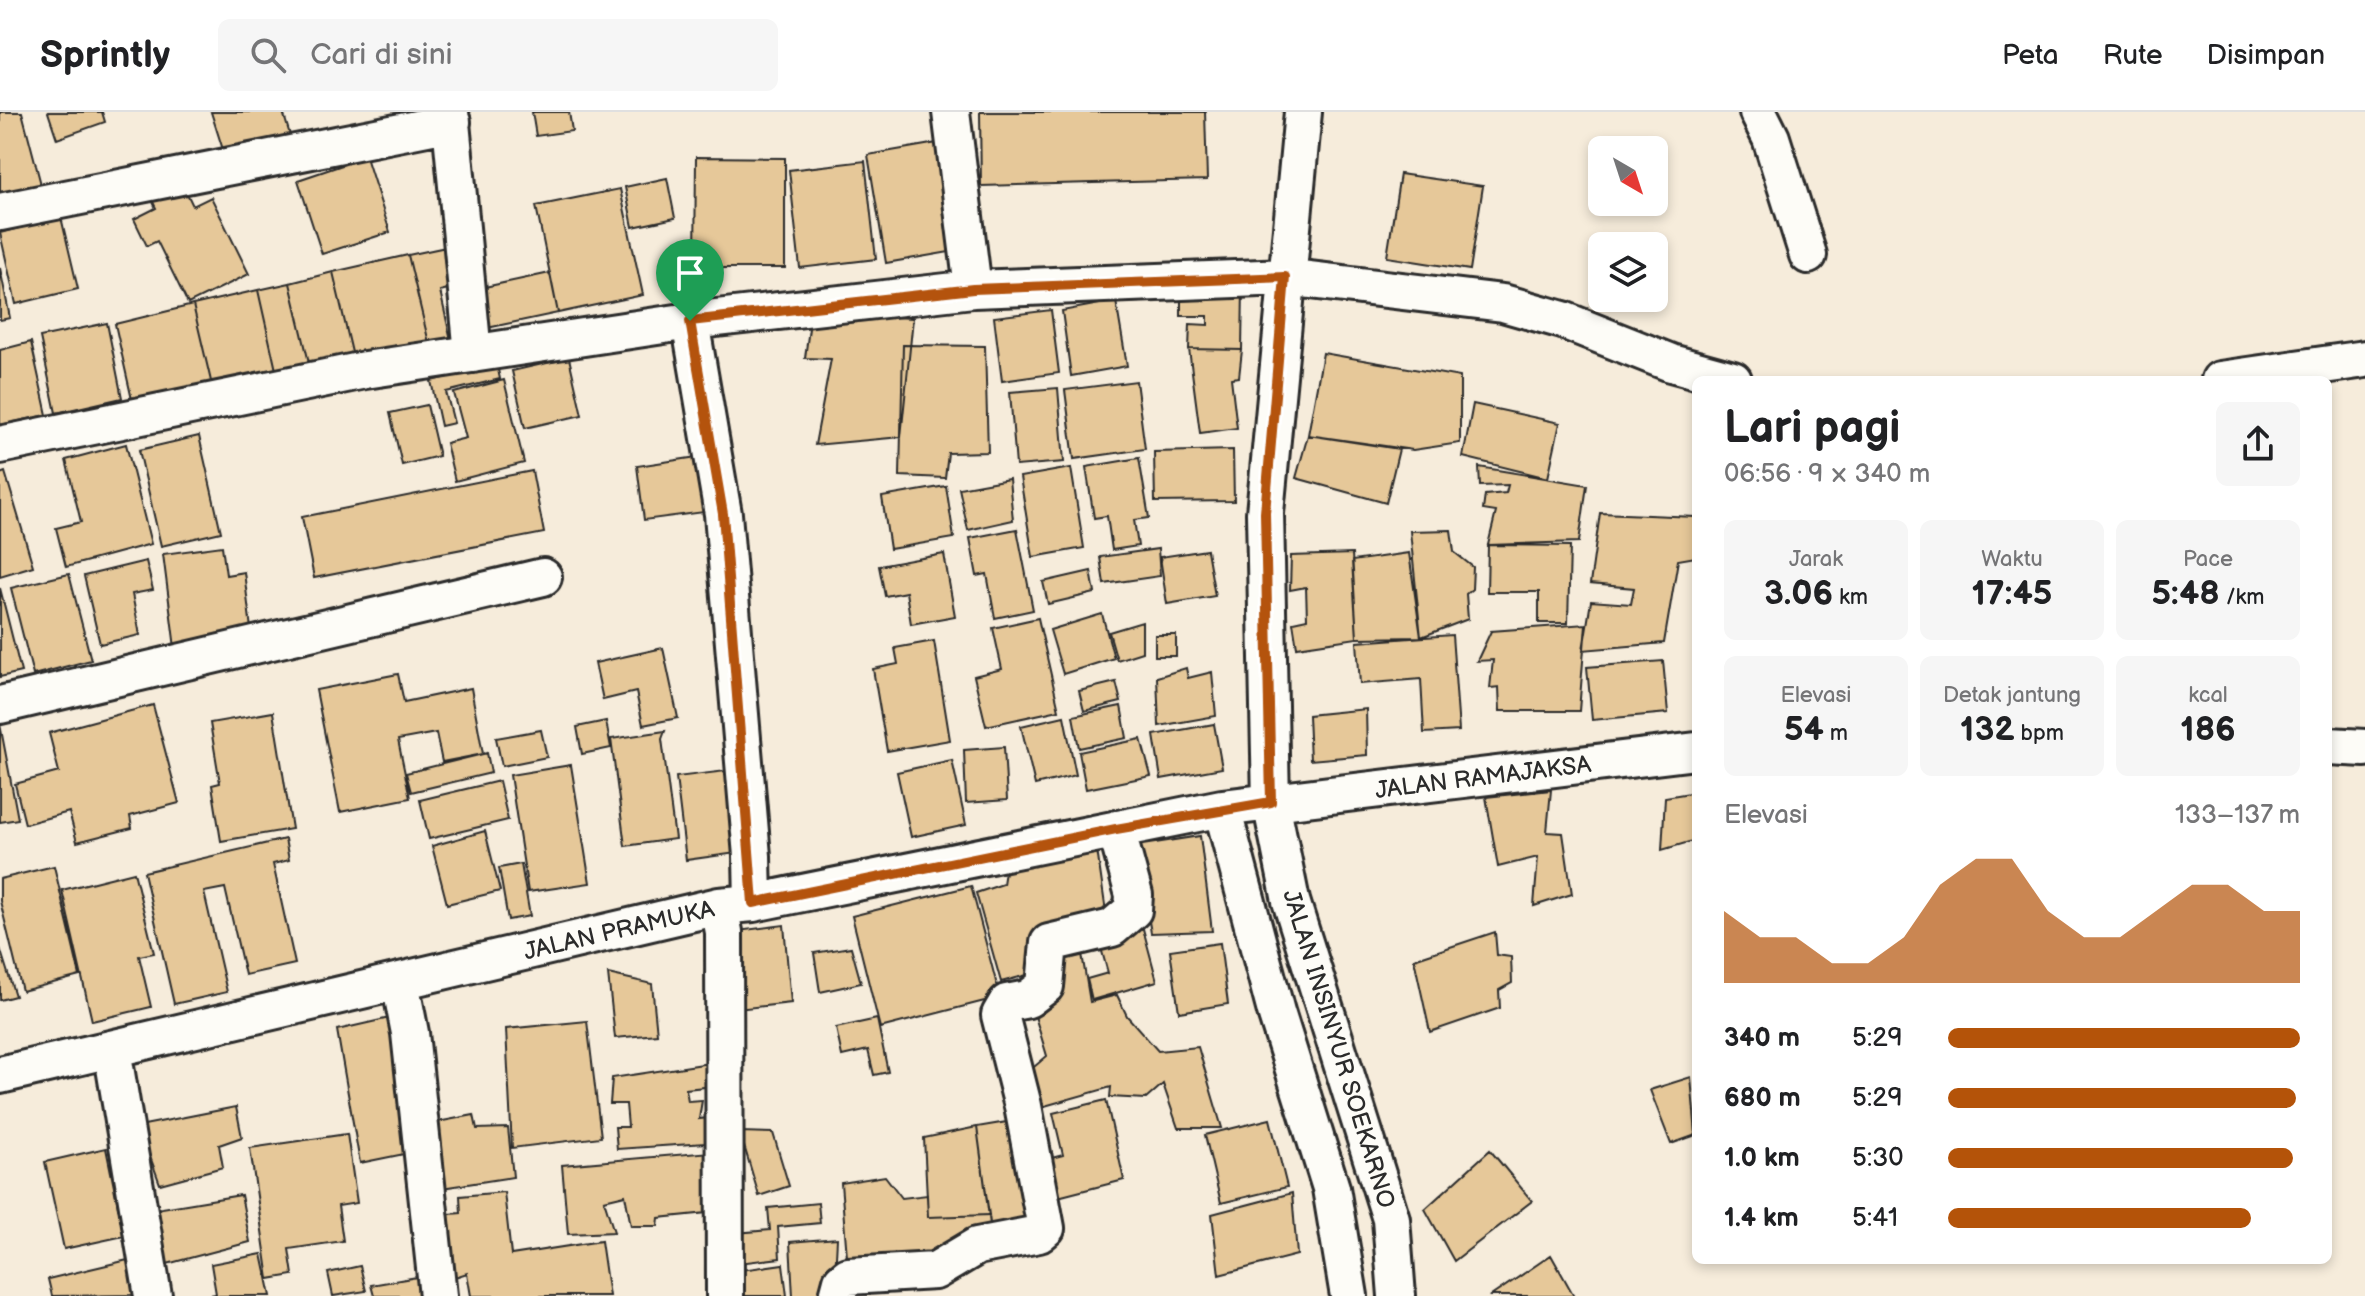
<!DOCTYPE html>
<html lang="id">
<meta charset="utf-8">
<style>
:root{--surface:#fff;--page:#f6f6f6;--text:#202124;--muted:#757577;--line:#e0e0e0;--accent:#b45309}
body{margin:0;font-family:"Balsamiq Sans",sans-serif;background:var(--page);color:var(--text);height:100vh;display:flex;flex-direction:column;font-size:30px;white-space:nowrap}
*{box-sizing:border-box;margin:0}
p{font-size:26px;color:var(--muted)}
.icon{flex:none;width:44px;height:44px;fill:none;stroke:currentColor;stroke-width:2;stroke-linecap:round;stroke-linejoin:round}
.map{position:relative;flex:1;overflow:hidden}
.sheet{position:absolute;left:1692px;top:264px;width:640px;height:888px;display:flex;flex-direction:column;background:var(--surface);border-radius:12px;box-shadow:0 4px 12px #0003}
.sheet>*{flex:none}
.needle{width:52px;rotate:141deg}
.buttons{position:absolute;left:1588px;top:24px;display:grid;gap:16px}
.buttons a{display:grid;place-items:center;width:80px;height:80px;border-radius:12px;background:var(--surface);box-shadow:0 4px 12px #0003;font-size:40px}
.pin{position:absolute;display:grid;place-items:center;width:68px;height:68px;color:#fff;margin:-82px -34px;border-radius:50% 50% 50% 0;rotate:-45deg;box-shadow:0 0 8px #0007}
.pin .icon{rotate:45deg}
.round{display:grid;place-items:center;flex:none;width:84px;height:84px;border-radius:12px;background:var(--page)}
.head{display:flex;align-items:center;justify-content:space-between;height:136px;padding:0 32px}
h1{font-size:44px;font-weight:800;line-height:60px}
.figures{display:grid;grid-template-columns:repeat(3,1fr);gap:12px;height:136px;padding:8px 32px}
.figures div{display:grid;align-content:center;border-radius:12px;background:var(--page);text-align:center}
.figures b{font-size:34px;font-weight:800}
.figures small{font-size:22px;font-weight:400}
.figures p{font-size:22px}
.chart{height:224px;padding:16px 32px}
.chart p{display:flex;justify-content:space-between}
.chart svg{width:100%;height:144px;margin-top:8px;fill:var(--accent);opacity:.7}
ul{padding:0 32px;list-style:none;font-size:26px}
li{display:grid;grid-template-columns:128px 96px 1fr;align-items:center;height:60px}
li i{height:20px;border-radius:10px;background:var(--accent)}
header{display:flex;align-items:center;gap:48px;box-sizing:border-box;height:112px;padding:0 40px;background:var(--surface);border-bottom:2px solid var(--line)}
header strong{font-size:38px}
nav{display:flex;gap:44px;margin-inline-start:auto;font-size:28px}
.search{width:560px;height:72px;background:var(--page);display:flex;align-items:center;gap:20px;box-sizing:border-box;padding:0 28px;border-radius:12px;color:var(--muted);font-size:30px}
.map>svg:first-child{display:block}
</style>
<header>
<strong>Sprintly</strong>
<div class="search"><svg class="icon" aria-label="search" viewBox="0 0 24 24"><circle cx="10" cy="10" r="6"/><path d="M15 15l6 6"/></svg>Cari di sini</div>
<nav><a>Peta</a><a>Rute</a><a>Disimpan</a></nav>
</header>
<div class="map">
<svg width="2365" height="1184" viewBox="0 0 2365 1184">
<rect width="100%" height="100%" fill="#f6ecdb"/>
<filter id="ink" filterUnits="userSpaceOnUse"><feTurbulence type="fractalNoise" baseFrequency=".0125" numOctaves="2"/><feDisplacementMap in="SourceGraphic" scale="16" xChannelSelector="R" yChannelSelector="G"/><feConvolveMatrix kernelMatrix="1 2 1 2 8 2 1 2 1" color-interpolation-filters="sRGB"/></filter>
<g filter="url(#ink)">
<path fill="#e6c899" stroke="#2b2b2b" stroke-width="2" d="M0 0H22L44 84 0 96Z
M48 0H102L105 10 57 27Z
M211 0H283L290 23 225 44Z
M532 0H569L572 19 536 24Z
M980 0H1205L1207 68 981 74Z
M943 30 961 138 886 151 868 43Z
M366 45 390 120 322 142 298 68Z
M696 45 785 46V156H695Z
M865 49 876 147 800 156 789 58Z
M1400 62 1483 74 1470 158 1387 145Z
M667 66 675 106 633 115 625 75Z
M181 69 193 94 211 85 249 162 188 192 157 129 147 134 134 107 156 96 150 84Z
M620 77 643 183 558 201 536 94Z
M61 105 78 177 16 192 0 121Z
M446 135 456 175 440 179 451 228 429 231 408 143Z
M408 143 429 231 354 249 333 160Z
M0 156 10 206 0 208Z
M333 160 354 249 311 259 290 171Z
M550 161 558 201 487 216 480 176Z
M290 171 311 259 278 267 258 178Z
M1181 173 1243 174 1242 238 1189 237 1190 212 1208 213V204H1181Z
M258 178 278 267 214 282 193 193Z
M1116 189 1127 254 1071 264 1062 199Z
M193 193 214 282 135 301 115 212Z
M1051 198 1059 261 1002 269 994 205Z
M811 201 913 206 901 325 815 333 831 247 805 246Z
M107 211 122 286 56 301 40 225Z
M31 230 47 303 0 313V238Z
M903 233 985 234 988 340 948 341 945 366 900 364Z
M1189 237 1242 238 1239 265 1231 266 1237 316 1200 321Z
M1323 241 1460 265V331L1413 338 1308 323Z
M569 246 582 303 525 316 512 259Z
M497 253 500 267 446 280 454 311 441 314 431 269Z
M504 268 524 351 455 369 446 331 466 326 454 281Z
M1136 269 1145 337 1074 347 1065 278Z
M1058 276 1064 350 1016 354 1010 280Z
M1473 292 1560 311 1548 366 1463 345Z
M427 293 439 344 402 353 390 301Z
M1308 323 1399 337 1386 391 1296 366Z
M199 324 221 420 161 434 139 338Z
M126 332 151 432 66 455 56 416 81 410 66 348Z
M1233 338 1234 389 1155 390 1154 340Z
M704 344 712 399 644 408 637 354Z
M1139 346 1149 406 1134 408 1138 434 1112 438 1107 404 1094 406 1086 355Z
M1479 355 1587 373 1579 430 1488 433 1496 400 1483 398 1485 383 1506 381 1508 373 1480 374Z
M1071 356 1084 436 1033 445 1020 365Z
M532 359 544 421 314 466 302 405Z
M5 360 33 454 0 464V362Z
M1009 367 1013 408 968 418 959 376Z
M946 374 954 426 890 437 882 385Z
M1600 401 1696 405V445L1678 448 1664 531 1583 538 1591 489 1631 492 1634 476 1590 472Z
M1017 417 1033 498 995 506 987 462 977 464 970 426Z
M1451 418 1454 440 1473 455 1472 477 1466 482 1468 507 1421 525 1410 419Z
M1488 433 1570 434 1568 511H1539V480H1487Z
M222 434 226 463 244 460 251 517 215 522 216 531 175 536 163 442Z
M1158 437 1160 464 1104 472 1100 445Z
M1207 438 1215 484 1167 492 1160 445Z
M1409 441 1421 525 1357 526 1352 449Z
M944 442 955 504 911 512 906 480 885 484 879 454Z
M1352 442 1357 526 1297 535 1293 510 1307 507 1306 475 1290 478 1291 444Z
M146 449 153 478 132 482 140 523 100 532 84 464Z
M1091 459 1095 481 1048 492 1043 470Z
M69 462 91 548 33 563 11 476Z
M0 476 21 560 0 565Z
M1102 502 1114 546 1063 562 1050 518Z
M1038 506 1059 598 986 614 974 564 1002 557 993 516Z
M1142 510V540L1117 548 1109 520Z
M1586 512 1579 599H1500L1499 575 1490 576 1493 548 1477 549 1491 519Z
M1155 523H1176V544H1155Z
M1452 523 1459 619 1424 621 1421 567 1360 572 1357 530Z
M934 529 950 628 887 639 873 557 898 552 895 536Z
M663 536 678 606 643 613 636 580 603 588 595 551Z
M1663 549 1668 601 1592 608 1587 555Z
M1186 556 1188 566 1212 560 1216 604 1159 614 1157 565Z
M398 562 404 590 471 576 483 642 442 650 436 621 398 628 410 686 340 700 316 578Z
M1116 570 1121 590 1084 599 1079 579Z
M153 593 179 691 130 704 132 716 77 730 69 700 25 712 15 672 59 660 49 621Z
M1121 594 1127 626 1079 636 1073 604Z
M1366 597 1367 643 1310 648 1308 603Z
M273 600 292 717 221 729 212 673 220 671 210 611Z
M1064 604 1076 663 1035 673 1021 614Z
M606 609 611 636 582 642 577 615Z
M0 612 18 707 0 710Z
M1214 612 1222 656 1161 667 1154 623Z
M541 618 547 645 502 654 496 626Z
M665 619 662 627 675 727 625 734 611 627Z
M1141 627 1151 664 1086 677 1079 640Z
M1004 635 1007 688 966 691 964 638Z
M487 641 491 661 411 680 406 661Z
M952 648 966 713 911 725 897 660Z
M571 653 590 771 528 780 510 663Z
M734 658 744 740 686 748 676 665Z
M499 669 508 708 429 727 420 688Z
M1551 678 1547 720 1563 721 1572 782 1534 794 1538 745 1498 755 1486 685Z
M1696 680V728L1662 738 1665 685Z
M485 719 500 779 447 792 432 734Z
M1200 724 1212 819 1151 821 1136 734Z
M285 727 289 748 273 752 295 852 245 863 225 776 204 780 227 880 174 892 144 760Z
M1097 738 1107 807 1042 859 1001 870 976 781 1003 772 1005 759Z
M521 752 530 804 508 808 499 756Z
M54 754 80 864 22 879 0 789V767Z
M134 760 154 841 139 844 151 895 92 909 62 778Z
M971 774 1000 885 880 916 852 804Z
M784 813 791 891 737 897 729 820Z
M1142 813 1157 869 1092 888 1087 867 1108 861 1098 825Z
M1495 820 1497 843 1511 845 1512 871 1499 878 1500 896 1430 920 1414 847Z
M1080 830 1090 890 1117 883 1127 904 1158 939 1198 935 1222 1016H1178L1163 972 1146 987 1110 985 1111 975 1041 995 1028 960 1047 944 1035 904 1064 877 1058 835Z
M1220 831 1228 892 1179 900 1170 838Z
M851 835 861 871 820 880 814 841Z
M0 836 15 884 0 888Z
M608 862 652 872 657 922 615 926Z
M394 905 414 1040 360 1051 337 918Z
M877 907 888 960 874 963 868 938 842 944 836 916Z
M587 909 601 1025 512 1036 506 917Z
M716 950 714 974 686 977 688 989 702 988 699 1007 708 1006 706 1031 617 1037 615 1015H628L626 992H610L612 966Z
M1691 965 1696 1023 1671 1032 1650 978Z
M1106 988 1124 1068 1046 1088 1037 1050 1063 1043 1053 1001Z
M236 995 242 1025 219 1033 223 1055 160 1072 139 1014Z
M474 1003 477 1017 508 1016 513 1065 435 1077 427 1012Z
M1270 1007 1287 1075 1221 1091 1205 1023Z
M1007 1010 1030 1113 991 1120 977 1015Z
M977 1015 989 1103 928 1105 924 1026Z
M740 1020 773 1021 789 1074 759 1084Z
M347 1022 357 1091 338 1094 343 1129 289 1137 293 1163 269 1167 250 1036Z
M106 1036 124 1124 64 1137 45 1050Z
M1490 1038 1532 1089 1454 1149 1425 1097Z
M710 1040 707 1101 659 1106 658 1114H631L625 1083 604 1088 614 1120 568 1122 562 1053Z
M885 1064 902 1086 927 1083 928 1105 989 1103 991 1120 912 1157H848L841 1071Z
M504 1080 511 1143 601 1129 609 1184H471L467 1161 449 1167 437 1103 461 1101 460 1084Z
M1292 1081 1297 1143 1219 1163 1212 1102Z
M241 1083 250 1130 167 1152 156 1097Z
M818 1091 820 1111 778 1115 780 1146 739 1151 736 1121 770 1118 768 1096Z
M837 1126 834 1184H793L790 1130Z
M262 1142 271 1184H204L216 1182 211 1152Z
M1551 1143 1574 1184H1491Z
M132 1147 140 1183 52 1184 48 1167Z
M783 1152 787 1184H730L727 1160Z
M360 1154 366 1179 333 1184 328 1161Z
M423 1164 427 1184H374L371 1173Z"/>
<g fill="none" stroke-linecap="round" stroke-linejoin="round">
<g stroke="#2b2b2b" stroke-width="42">
<path id="street" d="M450 0 473 242
M951 0 973 177
M1303 0 1265 401 1271 690 1291 789 1391 1107 1397 1184
M1758 0 1771 26 1808 143
M0 100 452 10
M690 209 723 402 752 744 753 791
M2220 268 2365 247
M0 333 365 258 690 209 973 177 1285 165 1503 191 1563 208 1671 251 1733 268
M0 593 543 465
M2328 634 2365 636
M1222 696 1276 900 1331 1076 1349 1184
M719 794 724 820 725 1184
M400 870 410 921 438 1184
M112 937 153 1184
M0 963 719 794 753 791 1222 696 1696 639
M838 1184 842 1169 848 1164 935 1159 977 1134 1039 1122 1046 1116 1023 994 1000 903 1007 891 1028 887 1045 874 1049 831 1112 816 1133 798 1134 783 1116 717"/>
</g>
<use href="#street" stroke="#fdfcf7" stroke-width="36"/>
</g>
</g>
<g fill="none" stroke-linecap="round" stroke-linejoin="round" filter="url(#ink)">
<g stroke="#fff" stroke-width="16">
<path id="route" d="M1285 165 1265 401 1271 690 1116 717 753 791 723 402 690 209 973 177Z"/>
</g>
<use href="#route" stroke="#b45309" stroke-width="10"/>
</g>
<g text-anchor="middle" stroke-width="6" stroke-linejoin="round" paint-order="stroke">
<g font-size="24" fill="#2b2b2b" stroke="#fdfcf7">
<text transform="translate(1483 665) rotate(-7)" y="8">JALAN RAMAJAKSA</text>
<text transform="translate(619 818) rotate(-13)" y="8">JALAN PRAMUKA</text>
<text transform="translate(1339 937) rotate(73)" y="8">JALAN INSINYUR SOEKARNO</text>
</g>
</g>
</svg>
<div class="buttons">
<a><svg class="needle" viewBox="-14 -14 28 28"><path d="M0-13l5 13h-10z" fill="#e53935"/><path d="M0 13l5-13h-10z" fill="#757577"/></svg></a>
<a><svg class="icon" aria-label="layers" viewBox="0 0 24 24"><path d="M12 4l9 5-9 5-9-5zM3 14l9 5 9-5"/></svg></a>
</div>
<div class="pin" style="left:690px;top:209px;background:#1e9e55"><svg class="icon" aria-label="arrive" viewBox="0 0 24 24"><path d="M6 21V4h12l-3 4 3 4H6"/></svg></div>
<section class="sheet">
<div class="head"><div><h1>Lari pagi</h1><p>06:56 · 9 × 340 m</p></div><a class="round"><svg class="icon" aria-label="share" viewBox="0 0 24 24"><path d="M12 15V3M7 8l5-5 5 5M5 13v7h14v-7"/></svg></a></div>
<div class="figures">
<div><p>Jarak</p><b>3.06<small> km</small></b></div>
<div><p>Waktu</p><b>17:45</b></div>
<div><p>Pace</p><b>5:48<small> /km</small></b></div>
</div>
<div class="figures">
<div><p>Elevasi</p><b>54<small> m</small></b></div>
<div><p>Detak jantung</p><b>132<small> bpm</small></b></div>
<div><p>kcal</p><b>186</b></div>
</div>
<div class="chart"><p><span>Elevasi</span>133–137 m</p>
<svg viewBox="0 0 160 44" preserveAspectRatio="none"><path d="M0 44V22L10 30L20 30L30 38L40 38L50 30L60 14L70 6L80 6L90 22L100 30L110 30L120 22L130 14L140 14L150 22L160 22V44z"/></svg>
</div>
<ul>
<li><b>340 m</b>5:29<i style="width:100%"></i></li>
<li><b>680 m</b>5:29<i style="width:99%"></i></li>
<li><b>1.0 km</b>5:30<i style="width:98%"></i></li>
<li><b>1.4 km</b>5:41<i style="width:86%"></i></li>
</ul>
</section>
</div>
